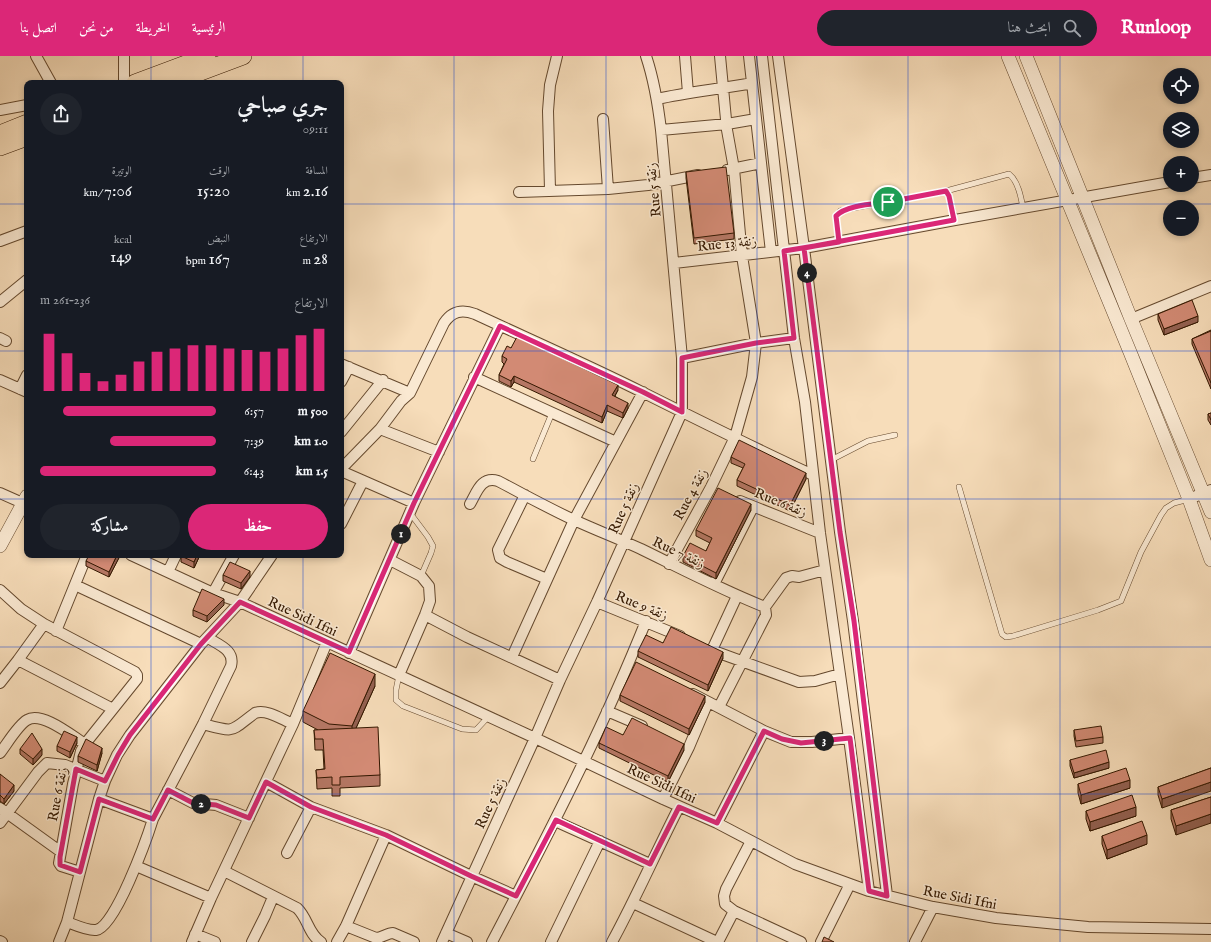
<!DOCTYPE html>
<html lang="ar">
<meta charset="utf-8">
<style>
:root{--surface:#171b24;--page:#20242c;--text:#f1f3f6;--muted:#9ea1a6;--accent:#db2777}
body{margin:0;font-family:"IM FELL English",Amiri,serif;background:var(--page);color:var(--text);direction:rtl;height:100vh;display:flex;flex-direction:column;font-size:15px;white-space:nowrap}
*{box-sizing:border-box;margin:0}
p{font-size:13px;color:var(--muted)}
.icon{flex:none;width:22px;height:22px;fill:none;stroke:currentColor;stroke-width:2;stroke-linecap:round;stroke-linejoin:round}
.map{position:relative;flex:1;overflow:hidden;direction:ltr}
.panel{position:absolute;left:24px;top:24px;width:320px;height:478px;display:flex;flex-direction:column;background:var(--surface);border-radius:8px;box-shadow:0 2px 6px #0003;direction:rtl}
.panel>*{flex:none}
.controls{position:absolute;left:1163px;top:12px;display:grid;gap:8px}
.controls a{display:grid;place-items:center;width:36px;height:36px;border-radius:50%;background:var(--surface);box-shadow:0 2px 6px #0003;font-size:20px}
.pin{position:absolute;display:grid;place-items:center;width:34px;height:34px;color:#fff;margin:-17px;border:2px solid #fff;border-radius:50%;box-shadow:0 1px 4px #0007}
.km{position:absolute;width:20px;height:20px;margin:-10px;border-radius:50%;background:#222;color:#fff;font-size:11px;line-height:20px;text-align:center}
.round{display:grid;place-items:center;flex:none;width:42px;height:42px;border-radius:21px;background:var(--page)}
.head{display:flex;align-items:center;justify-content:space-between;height:68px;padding:0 16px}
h1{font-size:22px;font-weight:600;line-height:30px}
.figures{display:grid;grid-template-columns:repeat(3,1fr);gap:6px;height:68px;padding:4px 16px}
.figures div{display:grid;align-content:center}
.figures b{font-size:17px;font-weight:600}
.figures small{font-size:11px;font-weight:400}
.figures p{font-size:11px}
.chart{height:112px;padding:8px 16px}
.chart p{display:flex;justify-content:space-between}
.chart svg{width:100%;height:72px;margin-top:4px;stroke:var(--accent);stroke-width:6}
.primary-button{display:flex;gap:8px;margin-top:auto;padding:8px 16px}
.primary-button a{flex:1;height:46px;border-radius:24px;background:var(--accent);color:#fff;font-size:16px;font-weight:600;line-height:46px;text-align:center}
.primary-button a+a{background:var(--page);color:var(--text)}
ul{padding:0 16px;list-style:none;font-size:13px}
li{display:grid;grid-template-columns:64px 48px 1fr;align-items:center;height:30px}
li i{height:10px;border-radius:5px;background:var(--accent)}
header{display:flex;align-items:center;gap:24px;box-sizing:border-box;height:56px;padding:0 20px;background:var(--accent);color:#fff}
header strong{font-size:19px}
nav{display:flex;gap:22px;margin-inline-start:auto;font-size:14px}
.search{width:280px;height:36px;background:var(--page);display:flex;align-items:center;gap:10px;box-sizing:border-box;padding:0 14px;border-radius:22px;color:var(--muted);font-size:15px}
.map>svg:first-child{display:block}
</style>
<header>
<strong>Runloop</strong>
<div class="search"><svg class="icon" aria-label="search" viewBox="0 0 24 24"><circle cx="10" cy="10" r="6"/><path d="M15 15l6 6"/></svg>ابحث هنا</div>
<nav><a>الرئيسية</a><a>الخريطة</a><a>من نحن</a><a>اتصل بنا</a></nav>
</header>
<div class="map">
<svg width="1211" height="886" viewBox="0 0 1211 886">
<rect width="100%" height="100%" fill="#f7ddba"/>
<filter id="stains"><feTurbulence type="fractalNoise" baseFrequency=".005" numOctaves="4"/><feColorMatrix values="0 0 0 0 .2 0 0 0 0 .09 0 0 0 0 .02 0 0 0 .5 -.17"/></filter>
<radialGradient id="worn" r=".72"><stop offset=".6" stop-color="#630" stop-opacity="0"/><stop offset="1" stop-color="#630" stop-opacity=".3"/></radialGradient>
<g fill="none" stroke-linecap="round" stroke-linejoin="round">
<g stroke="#65492e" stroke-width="6">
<path id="service" d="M946 135 1009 118C1018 125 1021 141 1023 152
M839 186 836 160 840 155 848 153 946 135 949 140 955 164
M533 403 552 357
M831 404 868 385 895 379
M959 431 1002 578 1006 581 1013 580 1098 554 1121 545 1141 496 1161 459 1166 452 1174 447 1189 443
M410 457 428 481 433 490 431 497 421 520
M399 619 396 634V644L403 650 462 673 476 674 489 660"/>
</g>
<g stroke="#65492e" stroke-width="12">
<path id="minor" d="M36 0 51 27
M124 0V27
M685 0 688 37
M749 0 771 196
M762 0 794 282 805 346 820 477 849 682 869 835
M778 0 804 192 840 476 853 565 887 839
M657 43C689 36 721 33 752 27
M0 54 27 49
M603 63 608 133
M661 74 727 68 756 63
M727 114 761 107
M1192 122 1211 119
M550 134 548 55 550 29 557 0
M519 136 608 133 648 129 698 119
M0 185 27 175
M674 207 804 192 955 164 1170 126
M0 246 27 224
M1131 263 1211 230
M0 282 6 285
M682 302 756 287 794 282
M341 308 410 337
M474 321 616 386
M0 324 27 336
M341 326 349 311
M20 333 27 319
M380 373 439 396
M341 376 383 324
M341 413 380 373 401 345 410 337 444 267C452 255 462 253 475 258 531 284 588 309 644 337 700 365 756 393 813 419
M341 415 414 447
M0 437 27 449
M525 439 498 494 500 502 507 506 547 523
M1189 443 1211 434
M740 445 820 477
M470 448C477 436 481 420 498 425 523 438 548 452 574 464 596 474 619 483 641 493 682 513 722 534 765 551L766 559 719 651
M341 468 363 425
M131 499 213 537 240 546 535 682 663 743 717 767 795 808 869 835 933 851 996 862 1088 871 1211 873
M390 504 421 520 429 530 430 545 425 559 399 619
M669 508 711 431 735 381 752 321 756 287 742 200 734 113 727 74 720 0
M168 516 176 499
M714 528 753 451
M75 529 201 588
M0 534 21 553 44 568 18 604 0 627
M213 537 234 499
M597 546 680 580
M765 551 786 522 792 520 799 521 825 514
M425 559 467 581 560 624
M44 568 135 616 137 619V623L85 688 81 695 73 728 59 807 61 810 80 816
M56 575 87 499
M711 594 799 626 815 625 840 618
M712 594 737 540
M349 597 414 447 500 270
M512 601 574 464 643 336
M18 604 113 653
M693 638 764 675 791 686H812L849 682
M607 655 642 670
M203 668C236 677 229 676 255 657 267 653 281 663 293 668
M0 697C7 688 18 669 27 664 42 655 72 680 85 688
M266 726 311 751 386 779 471 820 516 840
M168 734 193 747 216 749 249 762
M663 743 689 691 708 646
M0 752 61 796
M153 763 203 668 231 610C235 594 219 589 208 582
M555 765 650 808
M0 767 38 716 47 707 65 709 105 725
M717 767 764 675
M751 785 726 833 724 840 725 848 734 855 801 886
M287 797 311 751
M136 810 211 842
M224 815 297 852C308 862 308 878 321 886
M633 847 717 886
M67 866C75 869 88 875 96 874 115 872 147 782 153 763L99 743
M346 870 376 882C382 882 387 877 393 877L414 886
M446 877 467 886
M195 878 215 886
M0 885 2 886
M59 886 67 866 99 743 105 725 117 699 130 679 201 588 240 546 272 499
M192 886 211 842 293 668 327 586
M252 886 265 860 273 841
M337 886 346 870 386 779
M442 886 535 682 560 624 597 546 682 356V302L661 74C658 48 654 24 646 0
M492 886C547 781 602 675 646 565
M551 886 600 785
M612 886C636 842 656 796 679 751
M718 886 734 855
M821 886 850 828
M915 886 933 851"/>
</g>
<g stroke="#65492e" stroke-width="14">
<path id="tertiary" d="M1008 0 1130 296 1189 443 1211 504
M1026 0 1131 263 1211 456
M0 490 27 440"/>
</g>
<g stroke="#341800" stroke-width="18">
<path id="primary" d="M135 27 207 0
M171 27 243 0
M0 78 27 67
M0 91 27 81"/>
</g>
<use href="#service" stroke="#fae9d2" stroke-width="5"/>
<use href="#minor" stroke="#fae9d2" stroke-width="10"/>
<use href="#tertiary" stroke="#fae9d2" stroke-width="13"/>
<use href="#primary" stroke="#f7ddba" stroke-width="17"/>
</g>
<path fill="#b57764" stroke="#341800" d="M686 116 734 177V183L694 188 686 122Z
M1158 258 1198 266 1164 279 1158 264Z
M1211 274V333L1192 288V283Z
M532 288 618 334 615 340 628 352 623 362 607 355 602 367 514 326 511 331 499 325V319L504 308 502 306V300L511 292Z
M1211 357V369L1208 364V358Z
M731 401 806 423 790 455 737 430V424L743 412 731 407Z
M751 454 716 523 683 506V500L706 495 710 487 696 480V474Z
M120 499 109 521 86 510V505Z
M181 499H200L194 512 181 506Z
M223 519 250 521 241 533 223 525Z
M224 549 207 566 193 560V554Z
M663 587 723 602 708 635 638 601V595Z
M375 630 356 672 380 719V730L340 732V740H332V732L317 733 316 714 324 713 323 694H315L314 674H318L303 666V655Z
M620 639 705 646 689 679 620 645Z
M1074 674 1103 681V687L1076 691 1074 680Z
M623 679 684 694 668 726 599 692V687Z
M77 687 70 702 57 695V690Z
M20 693 42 699 33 709 20 698Z
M102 697 97 715 78 706V700Z
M1070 704 1109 712 1074 722 1070 710Z
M1211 712 1162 752 1158 739V731Z
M0 718 14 735 4 748 0 745Z
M1078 728 1130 732 1081 748 1078 737Z
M1211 741 1176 779 1171 763V754Z
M1086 755 1136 760 1090 775 1086 763Z
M1102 780 1147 788 1107 803 1102 788Z"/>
<path fill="#936151" stroke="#341800" d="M1198 260V266L1164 279V273Z
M514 320V326L511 331V325Z
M618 329V334L612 345V339Z
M628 347V352L623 362V357Z
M607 349V355L602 367V361Z
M806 417V423L790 455V449Z
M751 448V454L716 523V517Z
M117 499H120V500L109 521V516Z
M197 499H200L194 512V506Z
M250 515V521L241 533V527Z
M224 543V549L207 566V560Z
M723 596V602L708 635V629Z
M375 618V630L352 681V670Z
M705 640V646L689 679V673Z
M77 681V687L70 702V696Z
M684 688V694L668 726V720Z
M102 692V697L97 715V709Z
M42 693V699L33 709V703Z
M1109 706V712L1074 722V717Z
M1130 724V732L1081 748V739Z
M1211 726V735L1162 752V743Z
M14 729V735L4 748V743Z
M1136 751V760L1090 775V766Z
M1211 758V767L1176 779V770Z
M1147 779V788L1107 803V794Z"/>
<path fill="#d28a74" stroke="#341800" d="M726 111 734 177 694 182 686 116Z
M1192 244 1198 260 1164 273 1158 258Z
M1211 275V327L1192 283Z
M519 277 532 283 530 287 618 329 612 339 628 347 623 357 607 349 602 361 514 320 511 325 499 319 507 303 502 300 507 290 511 292Z
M1211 357V364L1208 358Z
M739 384 806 417 790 449 737 424 745 408 731 401Z
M718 432 751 448 716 517 683 500 690 487 706 495 712 482 696 474Z
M89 499H117L109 516 86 505Z
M181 499H197L194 506 181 500Z
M230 506 250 515 241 527 223 519Z
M202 533 224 543 207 560 193 554Z
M671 571 723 596 708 629 638 595 646 579 663 587Z
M330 597 375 618 352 670 329 668 303 655Z
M636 606 705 640 689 673 620 639Z
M632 662 684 688 668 720 599 687 606 671 623 679Z
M1101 670 1103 681 1076 685 1074 674Z
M378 671 380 719 340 721V729H332V721L317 722 316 714 325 713 323 683H315L314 674Z
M64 675 77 681 70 696 57 690Z
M32 677 42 693 33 703 20 693Z
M86 683 102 692 97 709 78 700Z
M1106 694 1109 706 1074 717 1070 704Z
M1126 712 1130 724 1081 739 1078 728Z
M1211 712V726L1162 743 1158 731Z
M0 718 14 729 4 743 0 739Z
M1132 739 1136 751 1090 766 1086 755Z
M1211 741V758L1176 770 1171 754Z
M1142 765 1147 779 1107 794 1102 780Z
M824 881 834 886H822Z"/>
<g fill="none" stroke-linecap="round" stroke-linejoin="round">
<g stroke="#fff" stroke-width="8">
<path id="route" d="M888 146C874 148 846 149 836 160L839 186 784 195 794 282 756 287 682 302V356L643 336 500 270 414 447 349 596 240 546 201 588 130 679 118 699 105 725 76 713 60 801V809L80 816 99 743 153 763 168 734 193 747 216 749 249 762 266 726 311 751 386 779 471 820 516 840 556 764 650 808 679 751 717 767 764 675 782 683 801 687 850 682 869 835 887 840 854 565 840 476 804 192C854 183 904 173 954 164L949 140 946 135 888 146"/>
</g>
<use href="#route" stroke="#db2777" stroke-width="5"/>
</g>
<path fill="none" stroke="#1d4ed8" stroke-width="1" stroke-opacity="0.55" d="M151 0V27M303 0V27M454 0V886M606 0V886M757 0V886M908 0V886M1060 0V886M0 148H27M341 148H1211M0 295H27M341 295H1211M0 443H27M341 443H1211M151 499V886M303 499V886M0 591H1211M0 738H1211"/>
<g text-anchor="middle" stroke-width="3" stroke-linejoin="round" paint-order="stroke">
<g font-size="14" fill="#341800" stroke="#fae9d2">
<text transform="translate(653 134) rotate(-96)" y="5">Rue 5 زنقة</text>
<text transform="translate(727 187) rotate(-6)" y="5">Rue 13 زنقة</text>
<text transform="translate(690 438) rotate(-62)" y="5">Rue 4 زنقة</text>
<text transform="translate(781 446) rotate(22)" y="5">Rue 6 زنقة</text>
<text transform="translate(623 452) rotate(-66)" y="5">Rue 5 زنقة</text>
<text transform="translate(679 496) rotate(25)" y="5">Rue 7 زنقة</text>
<text transform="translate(642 549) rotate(22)" y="5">Rue 9 زنقة</text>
<text transform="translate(303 560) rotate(25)" y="5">Rue Sidi Ifni</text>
<text transform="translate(662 727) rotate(25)" y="5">Rue Sidi Ifni</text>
<text transform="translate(57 738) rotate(-79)" y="5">Rue 6 زنقة</text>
<text transform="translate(490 747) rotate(-65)" y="5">Rue 5 زنقة</text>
<text transform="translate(960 841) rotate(11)" y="5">Rue Sidi Ifni</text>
</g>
</g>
<rect width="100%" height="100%" filter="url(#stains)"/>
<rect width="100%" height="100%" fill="url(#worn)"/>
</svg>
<div class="controls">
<a><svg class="icon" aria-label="locate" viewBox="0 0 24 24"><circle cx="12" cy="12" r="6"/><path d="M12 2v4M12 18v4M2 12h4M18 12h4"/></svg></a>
<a><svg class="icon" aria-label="layers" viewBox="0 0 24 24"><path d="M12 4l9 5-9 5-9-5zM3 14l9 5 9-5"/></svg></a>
<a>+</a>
<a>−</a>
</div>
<div class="pin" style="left:888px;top:146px;background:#1e9e55"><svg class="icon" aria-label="arrive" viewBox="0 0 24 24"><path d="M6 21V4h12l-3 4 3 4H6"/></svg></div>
<b class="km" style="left:401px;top:478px">1</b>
<b class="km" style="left:201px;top:748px">2</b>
<b class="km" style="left:824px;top:685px">3</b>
<b class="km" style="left:807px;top:217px">4</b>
<section class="panel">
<div class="head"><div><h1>جري صباحي</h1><p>09:11</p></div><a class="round"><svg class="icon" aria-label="share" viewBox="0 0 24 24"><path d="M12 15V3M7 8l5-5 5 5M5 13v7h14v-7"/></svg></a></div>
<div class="figures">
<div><p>المسافة</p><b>2.16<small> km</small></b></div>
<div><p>الوقت</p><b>15:20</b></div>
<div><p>الوتيرة</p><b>7:06<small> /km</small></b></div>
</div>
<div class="figures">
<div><p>الارتفاع</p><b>28<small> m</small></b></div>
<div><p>النبض</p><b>167<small> bpm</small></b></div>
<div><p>kcal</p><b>149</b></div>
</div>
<div class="chart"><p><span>الارتفاع</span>236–261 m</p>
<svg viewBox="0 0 160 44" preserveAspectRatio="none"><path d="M5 44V9M15 44V21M25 44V33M35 44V38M45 44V34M55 44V26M65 44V20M75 44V18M85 44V16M95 44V16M105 44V18M115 44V19M125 44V20M135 44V18M145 44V10M155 44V6"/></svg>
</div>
<ul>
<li><b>500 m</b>6:57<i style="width:87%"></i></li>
<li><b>1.0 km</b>7:39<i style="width:60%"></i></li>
<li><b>1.5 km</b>6:43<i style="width:100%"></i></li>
</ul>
<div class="primary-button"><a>حفظ</a><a>مشاركة</a></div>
</section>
</div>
